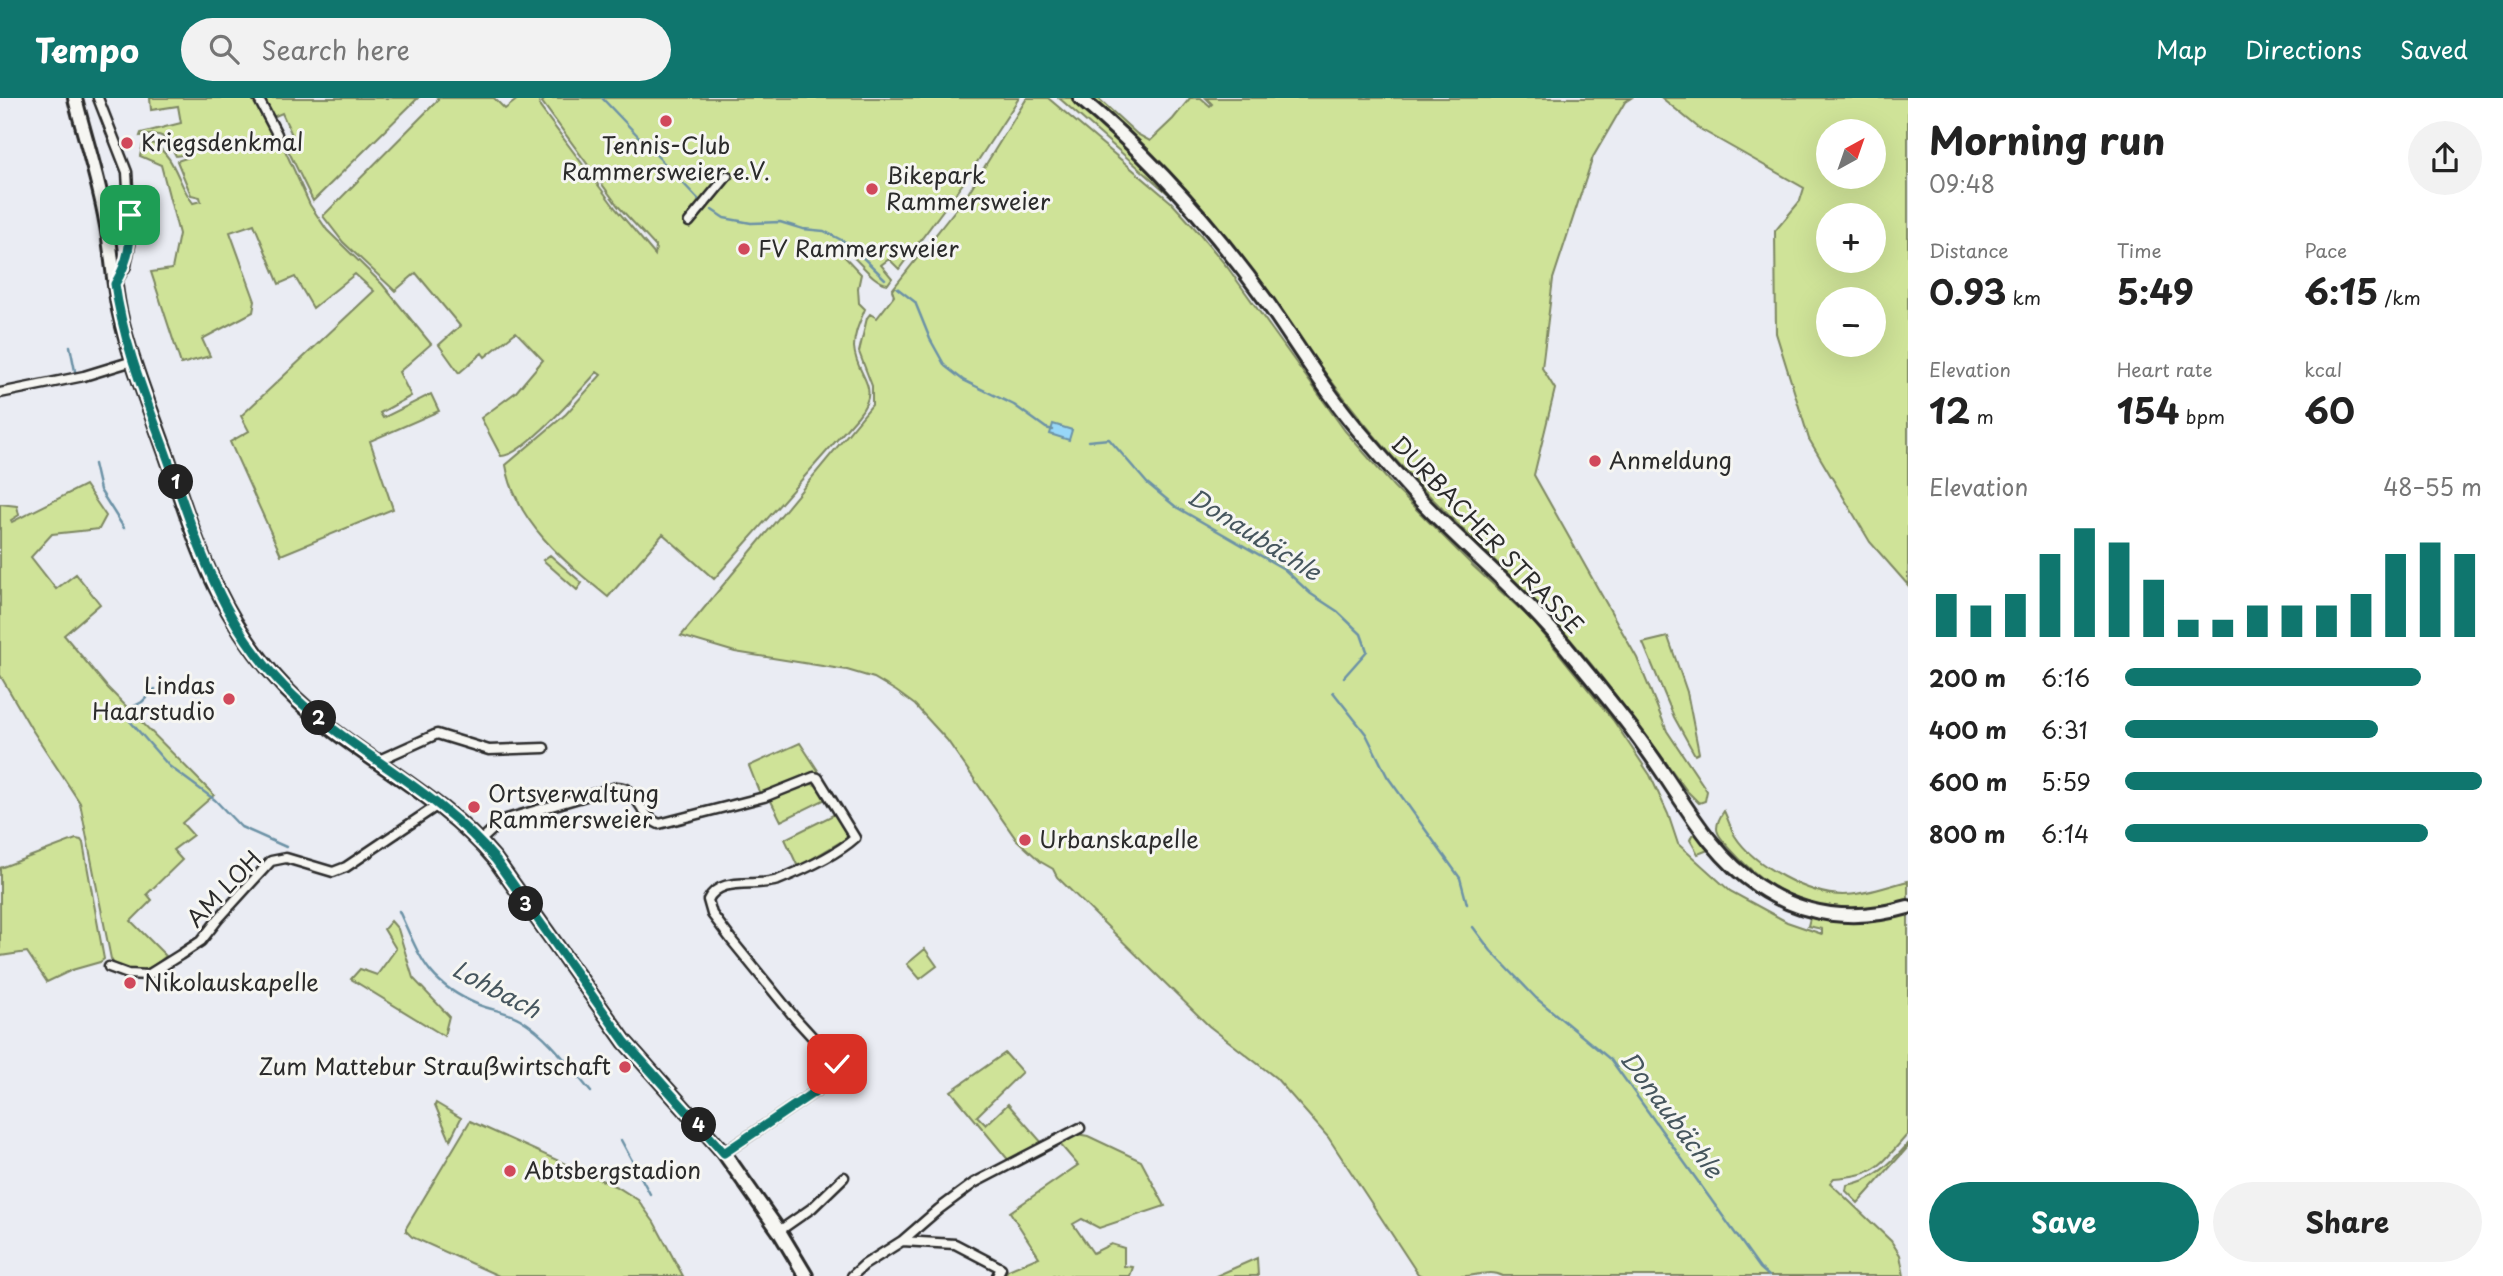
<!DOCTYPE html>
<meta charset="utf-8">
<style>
:root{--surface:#fff;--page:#f2f2f2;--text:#222;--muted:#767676;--accent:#0f766e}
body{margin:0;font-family:"Playpen Sans",sans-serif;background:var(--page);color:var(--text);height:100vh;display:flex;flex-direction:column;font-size:26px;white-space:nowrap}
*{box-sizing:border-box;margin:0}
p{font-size:23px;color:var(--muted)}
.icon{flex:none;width:38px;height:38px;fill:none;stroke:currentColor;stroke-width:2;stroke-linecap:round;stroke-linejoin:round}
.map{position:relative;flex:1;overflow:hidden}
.drawer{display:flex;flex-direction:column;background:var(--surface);width:595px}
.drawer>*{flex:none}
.needle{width:46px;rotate:40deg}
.tools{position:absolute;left:1816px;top:21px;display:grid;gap:14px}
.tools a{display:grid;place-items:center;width:70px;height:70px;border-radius:50%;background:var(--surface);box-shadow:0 7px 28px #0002;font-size:35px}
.pin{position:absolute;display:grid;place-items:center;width:60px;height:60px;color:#fff;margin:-30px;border-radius:14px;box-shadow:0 4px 10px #0006}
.km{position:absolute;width:35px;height:35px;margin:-18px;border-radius:50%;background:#222;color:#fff;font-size:19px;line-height:35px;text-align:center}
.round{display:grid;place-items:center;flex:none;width:74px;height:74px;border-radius:37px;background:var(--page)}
.head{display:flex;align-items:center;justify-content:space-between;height:119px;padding:0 21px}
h1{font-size:38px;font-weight:700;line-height:52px}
.figures{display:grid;grid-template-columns:repeat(3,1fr);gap:10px;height:119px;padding:7px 21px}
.figures div{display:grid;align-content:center}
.figures b{font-size:35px;font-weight:700}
.figures small{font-size:19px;font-weight:400}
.figures p{font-size:19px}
.chart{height:196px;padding:14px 21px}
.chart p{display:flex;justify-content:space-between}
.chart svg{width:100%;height:126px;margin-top:7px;stroke:var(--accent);stroke-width:6}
.button{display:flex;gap:14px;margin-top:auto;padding:14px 21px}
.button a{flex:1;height:80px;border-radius:42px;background:var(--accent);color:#fff;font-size:28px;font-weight:700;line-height:80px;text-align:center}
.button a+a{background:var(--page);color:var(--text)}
ul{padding:0 21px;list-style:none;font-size:23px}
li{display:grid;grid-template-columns:112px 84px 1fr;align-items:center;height:52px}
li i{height:18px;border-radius:9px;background:var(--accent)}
header{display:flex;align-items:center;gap:42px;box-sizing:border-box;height:98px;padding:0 35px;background:var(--accent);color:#fff}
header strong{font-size:33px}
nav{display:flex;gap:38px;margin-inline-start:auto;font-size:24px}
.search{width:490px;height:63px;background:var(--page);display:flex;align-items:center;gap:18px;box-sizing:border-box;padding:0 24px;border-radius:38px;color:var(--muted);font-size:26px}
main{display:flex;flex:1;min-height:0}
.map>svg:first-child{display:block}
</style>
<header>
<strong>Tempo</strong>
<div class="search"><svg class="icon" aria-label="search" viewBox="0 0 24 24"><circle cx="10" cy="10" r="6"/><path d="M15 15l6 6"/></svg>Search here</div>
<nav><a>Map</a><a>Directions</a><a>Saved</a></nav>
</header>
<main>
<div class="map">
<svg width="1908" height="1178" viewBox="0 0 1908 1178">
<rect width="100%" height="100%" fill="#eaecf3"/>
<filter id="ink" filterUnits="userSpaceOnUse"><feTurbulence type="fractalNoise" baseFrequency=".0143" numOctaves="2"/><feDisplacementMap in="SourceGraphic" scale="14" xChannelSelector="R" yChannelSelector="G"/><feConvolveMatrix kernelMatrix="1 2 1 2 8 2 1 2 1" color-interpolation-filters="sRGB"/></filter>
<g filter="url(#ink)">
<path fill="#cfe398" stroke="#7d8762" stroke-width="2" fill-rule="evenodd" d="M150 0H255L283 48 310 107 327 132 382 186 431 246 399 274 411 298 380 315 383 320 431 296 439 313 370 343 393 411 281 457 230 344 249 333 241 318 374 193 355 176 313 210 295 179 279 186 254 126 230 134 255 203 253 214 202 241 210 258 181 266 151 174 172 171 179 136 161 67 140 58 143 46 152 45C176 58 177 85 193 105L201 103 200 99 191 97 177 63 189 59 188 56 176 58C166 39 164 33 140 38L141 35 181 25 178 8 151 12Z
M263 0H418L313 103 284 44 293 39 282 15 273 19Z
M437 0H494L505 11 519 0H539L540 9 616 111 655 157 656 149 618 108 542 4 546 0H1019L964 84 899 171 889 161 881 167 892 180 888 186C869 184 856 153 833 146L832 153 842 156 861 176 858 190 859 205 865 211C860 224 854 235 854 249 856 280 883 287 858 318L714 481 663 436 608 499C566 465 515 424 506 367L566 316 601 277 597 274C582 291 522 359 501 358L481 320 516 294 543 262 516 234 485 259 482 255 459 275 439 247 460 228 416 175 395 193 343 144 323 118 438 2Z
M1027 0H1048L1171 104 1200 136 1228 170 1345 333 1394 389 1473 468 1533 523 1613 622 1650 677 1668 716 1678 746 1730 793 1787 824 1822 836V831L1808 828 1810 820C1767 804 1739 786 1708 752L1698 756 1690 742 1692 737 1699 735 1707 747 1810 816 1908 814V1036C1879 1068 1879 1077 1834 1080L1830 1085 1891 1143 1900 1157 1904 1178H1503C1490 1171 1477 1178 1463 1178 1449 1178 1436 1178 1422 1178L1418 1176 1328 1039 1276 980 1209 928 1057 779 1053 771 1041 764 1016 741 947 642 915 607 896 593 874 580 847 572 735 554 681 538 872 307V288L859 254 867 220 870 216 877 220 894 198 892 192 967 97Z
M1059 0H1072L1110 32 1176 99 1174 101Z
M1088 0H1098L1137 36 1150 43 1173 21 1190 0H1201L1210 8 1212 6 1206 0H1631L1625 4 1593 59 1553 181 1542 270 1555 291 1534 377 1637 560 1667 633 1707 693 1705 703 1699 705 1687 693C1647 639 1608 584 1563 533 1504 467 1436 410 1379 343 1317 270 1265 189 1206 115 1172 72 1127 37 1088 0Z
M1662 0H1908V487L1870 444 1809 341 1776 235 1775 133 1800 103 1804 90 1700 31ZM1874 33V79H1829V33ZM1874 117V163H1829V117ZM1874 201V247H1829V201Z
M85 387 106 418 99 431 52 436 31 459 56 491 76 476 100 506 64 537 107 589 214 697 182 725 193 737 173 752 182 762 147 796 152 802 131 823 166 858C149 873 138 877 116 869L111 861 80 705 31 630 0 577V406L17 408 19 417 11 422 12 424Z
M550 457 582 485 577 492 543 462Z
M1668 539 1687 594 1699 655 1695 657 1674 619 1643 545Z
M800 645 819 674 760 696 749 668Z
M810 686 818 687 828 700 781 723 769 699Z
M1724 713C1728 721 1731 731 1735 738 1754 768 1809 797 1843 797 1864 797 1888 788 1908 783V803C1838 820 1782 808 1733 754 1719 738 1710 733 1724 713Z
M837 715 848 735 847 740 798 769 785 741Z
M76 741 81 742 83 745 104 861 100 864 72 872 47 884 27 854 0 858V770Z
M391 823 398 831 413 880 449 918 444 938 351 881 360 871 377 877 396 851 384 831Z
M925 851 937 868 920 881 907 866Z
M1005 955 1022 974 977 1018 986 1027 1008 1006 1043 1046 1010 1064 951 993Z
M436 1005 461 1020 450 1042 435 1007Z
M470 1023 619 1090 638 1102 654 1124 683 1178H499L412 1139 406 1133V1130Z
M1077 1036 1088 1038 1141 1063 1165 1108 1099 1130 1082 1121 1073 1126 1093 1155 1111 1146 1124 1150V1168L1133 1169 1130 1178H1004L1008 1172 1039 1159 1010 1114 1078 1067 1059 1045Z
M1908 1046V1049L1858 1105 1846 1093 1847 1087C1875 1082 1890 1066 1908 1046Z
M1257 1160 1258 1178H1216Z"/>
<path fill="#97d7f8" stroke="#6c92a6" stroke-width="2" d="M1053 326 1072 332 1069 342 1050 336Z"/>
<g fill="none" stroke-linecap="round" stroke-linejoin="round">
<path stroke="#6c92a6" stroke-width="2.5" d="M602 0 701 104
M712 112 724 120 751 125 780 124 803 131 824 133 849 146 885 181
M897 190 915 204 930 241 945 268 963 282 1014 307 1046 330 1053 332
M70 248 75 273
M1088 343 1109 341 1147 385 1176 409 1284 471 1311 496 1337 513 1361 536 1367 553 1344 579
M94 366 100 392 124 430
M155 591 142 604 127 612 129 622 169 668 215 702 241 729 286 749
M1333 594 1366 636 1387 678 1460 780 1467 806
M399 813C421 861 427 885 479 907 492 912 508 914 520 921 549 938 570 969 591 994
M1473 829 1491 853 1536 900 1611 962 1760 1170 1769 1178
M621 1042 650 1096"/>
<g stroke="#2b2b2b" stroke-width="13">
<path id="street" d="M98 0 127 74 131 142 126 168 115 186
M258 0 277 36
M689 124 727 78
M0 295 84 278 133 263
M377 663 437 636 489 652 544 650
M480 743 503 722 617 689C638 689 638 717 659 726L764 699 814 679 818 680 855 740C835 758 803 772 778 782 756 790 720 777 708 802L712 816 733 844 795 920 837 966 838 978 724 1055
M109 869 128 876 148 877 180 857 201 843 219 820 271 763 286 760 333 774 346 769 438 707
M779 1133 812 1110 844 1079
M902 1143 939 1111 974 1085 1080 1030
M852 1178 864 1167 902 1143 955 1146 1001 1170 997 1178"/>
</g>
<g stroke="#2b2b2b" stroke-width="18">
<path id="secondary" d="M75 0C85 41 99 82 106 123 112 152 113 183 119 212 131 267 154 319 172 373 201 459 222 523 286 591 349 656 437 691 495 761L625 944 724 1055 779 1133 806 1178
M1080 0C1151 59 1213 129 1267 204 1296 245 1322 289 1354 327 1378 355 1401 382 1426 408 1476 459 1530 503 1574 559 1598 588 1623 618 1645 649 1680 696 1708 755 1758 788 1804 819 1856 824 1908 809"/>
</g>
<use href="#street" stroke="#f6f6f2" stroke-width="8"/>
<use href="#secondary" stroke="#f6f6f2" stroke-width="12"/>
</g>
</g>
<g fill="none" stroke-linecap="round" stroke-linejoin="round" filter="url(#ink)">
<g stroke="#fff" stroke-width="14">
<path id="route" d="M130 117C131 144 129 163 115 186 123 244 145 298 165 353 202 456 224 543 314 616 374 665 445 701 495 761L625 944 724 1055 838 978 837 966"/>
</g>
<use href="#route" stroke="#0f766e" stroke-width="9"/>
</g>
<g fill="#d1495b" stroke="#f6f6f2" stroke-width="2.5">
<circle cx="666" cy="23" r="7"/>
<circle cx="127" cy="45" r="7"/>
<circle cx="872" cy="91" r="7"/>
<circle cx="744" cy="151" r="7"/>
<circle cx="1595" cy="363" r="7"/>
<circle cx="229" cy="601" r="7"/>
<circle cx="474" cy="709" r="7"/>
<circle cx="1025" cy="742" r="7"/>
<circle cx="130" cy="885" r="7"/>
<circle cx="625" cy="969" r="7"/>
<circle cx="510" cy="1073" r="7"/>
</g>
<g text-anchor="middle" stroke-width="6" stroke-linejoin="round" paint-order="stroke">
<g font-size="23" fill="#2b2b2b" stroke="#f6f6f2" text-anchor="start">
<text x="141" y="53">Kriegsdenkmal</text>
<text x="666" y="56" text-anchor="middle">Tennis-Club<tspan x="666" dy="26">Rammersweier e.V.</tspan></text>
<text x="886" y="86">Bikepark<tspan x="886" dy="26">Rammersweier</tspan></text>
<text x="758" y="159">FV Rammersweier</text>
<text x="1609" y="371">Anmeldung</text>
<text x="215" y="596" text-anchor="end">Lindas<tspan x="215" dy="26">Haarstudio</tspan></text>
<text x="488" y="704">Ortsverwaltung<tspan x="488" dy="26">Rammersweier</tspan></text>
<text x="1039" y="750">Urbanskapelle</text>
<text x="144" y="893">Nikolauskapelle</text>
<text x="611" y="977" text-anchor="end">Zum Mattebur Straußwirtschaft</text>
<text x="524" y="1081">Abtsbergstadion</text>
</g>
<g font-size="23" fill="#2b2b2b" stroke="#f6f6f2">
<text transform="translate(1487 437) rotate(46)" y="8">DURBACHER STRASSE</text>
<text transform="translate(224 791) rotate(-46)" y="8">AM LOH</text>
</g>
<g font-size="24" font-style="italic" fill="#46565e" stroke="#f6f6f2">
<text transform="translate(1254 437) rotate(32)" y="8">Donaubächle</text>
<text transform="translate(496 892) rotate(28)" y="8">Lohbach</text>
<text transform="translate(1671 1017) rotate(53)" y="8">Donaubächle</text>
</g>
</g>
</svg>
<div class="tools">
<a><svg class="needle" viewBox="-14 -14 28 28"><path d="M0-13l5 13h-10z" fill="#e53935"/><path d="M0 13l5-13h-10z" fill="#767676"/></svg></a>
<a>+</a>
<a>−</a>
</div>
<div class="pin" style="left:130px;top:117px;background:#1e9e55"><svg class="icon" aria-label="arrive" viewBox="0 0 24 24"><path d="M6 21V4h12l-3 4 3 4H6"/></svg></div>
<div class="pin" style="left:837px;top:966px;background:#d93025"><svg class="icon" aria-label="check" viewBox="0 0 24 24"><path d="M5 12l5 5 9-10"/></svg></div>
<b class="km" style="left:176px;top:384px">1</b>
<b class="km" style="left:319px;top:620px">2</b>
<b class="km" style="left:526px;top:806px">3</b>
<b class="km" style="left:699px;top:1027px">4</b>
</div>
<section class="drawer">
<div class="head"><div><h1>Morning run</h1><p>09:48</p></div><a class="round"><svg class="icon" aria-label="share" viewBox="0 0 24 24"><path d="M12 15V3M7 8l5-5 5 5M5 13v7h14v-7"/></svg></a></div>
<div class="figures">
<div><p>Distance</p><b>0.93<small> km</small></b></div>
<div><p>Time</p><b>5:49</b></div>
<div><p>Pace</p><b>6:15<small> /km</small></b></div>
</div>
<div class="figures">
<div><p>Elevation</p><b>12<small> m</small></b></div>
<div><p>Heart rate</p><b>154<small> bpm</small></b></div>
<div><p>kcal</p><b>60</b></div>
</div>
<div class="chart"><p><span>Elevation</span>48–55 m</p>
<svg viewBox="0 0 160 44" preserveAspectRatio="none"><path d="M5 44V29M15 44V33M25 44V29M35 44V15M45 44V6M55 44V11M65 44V24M75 44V38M85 44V38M95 44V33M105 44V33M115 44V33M125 44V29M135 44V15M145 44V11M155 44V15"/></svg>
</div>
<ul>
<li><b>200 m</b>6:16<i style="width:83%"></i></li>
<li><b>400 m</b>6:31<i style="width:71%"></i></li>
<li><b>600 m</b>5:59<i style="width:100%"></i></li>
<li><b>800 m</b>6:14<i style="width:85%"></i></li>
</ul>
<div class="button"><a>Save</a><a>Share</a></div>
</section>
</main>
